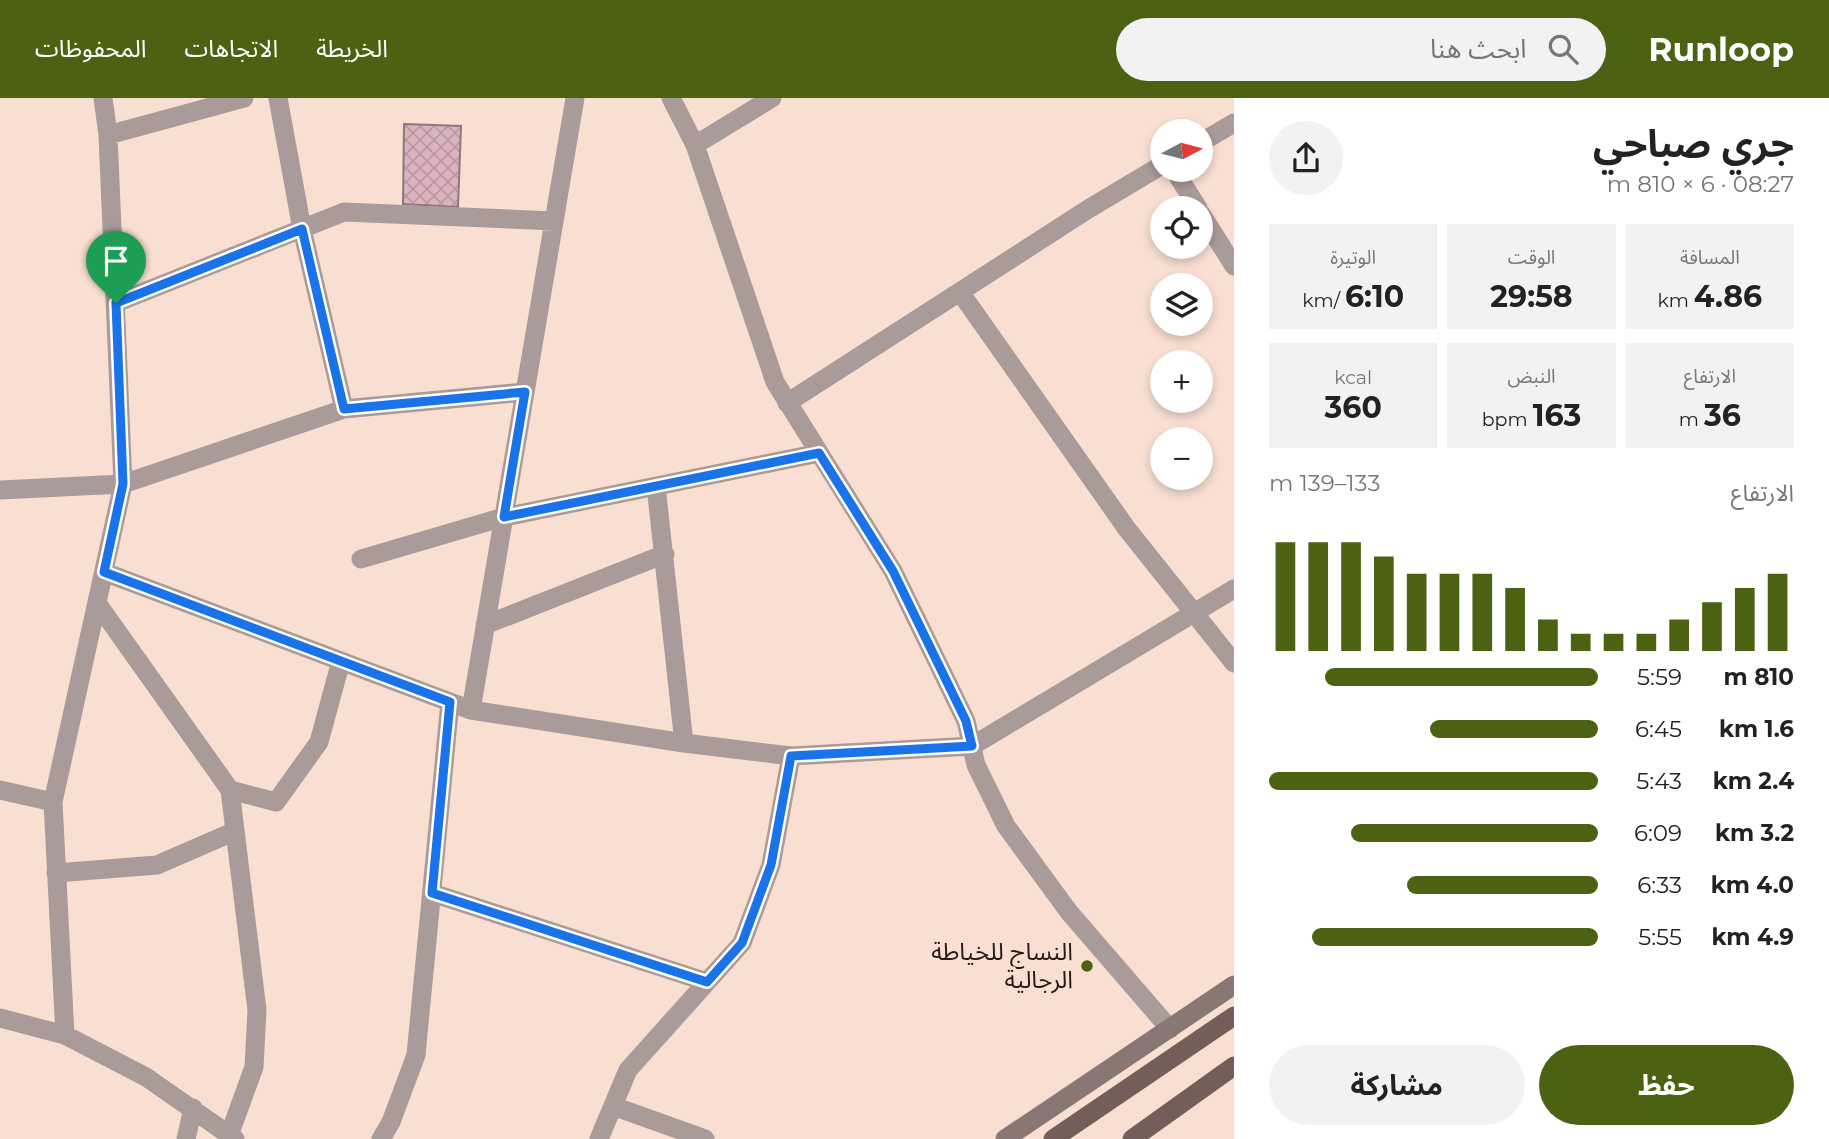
<!DOCTYPE html>
<html lang="ar">
<meta charset="utf-8">
<style>
:root{--surface:#fff;--page:#f2f2f2;--text:#222;--muted:#767676;--accent:#4a6211}
body{margin:0;font-family:Montserrat,"Noto Sans Arabic",sans-serif;background:var(--page);color:var(--text);direction:rtl;height:100vh;display:flex;flex-direction:column;font-size:26px;white-space:nowrap}
*{box-sizing:border-box;margin:0}
p{font-size:23px;color:var(--muted)}
.icon{flex:none;width:38px;height:38px;fill:none;stroke:currentColor;stroke-width:2;stroke-linecap:round;stroke-linejoin:round}
.map{position:relative;flex:1;overflow:hidden;direction:ltr}
.drawer{display:flex;flex-direction:column;background:var(--surface);width:595px}
.drawer>*{flex:none}
.needle{width:46px;rotate:83deg}
.controls{position:absolute;left:1150px;top:21px;display:grid;gap:14px}
.controls a{display:grid;place-items:center;width:63px;height:63px;border-radius:50%;background:var(--surface);box-shadow:0 4px 10px #0003;font-size:35px}
.pin{position:absolute;display:grid;place-items:center;width:60px;height:60px;color:#fff;margin:-72px -30px;border-radius:50% 50% 50% 0;rotate:-45deg;box-shadow:0 0 7px #0007}
.pin .icon{rotate:45deg}
.round{display:grid;place-items:center;flex:none;width:74px;height:74px;border-radius:37px;background:var(--page)}
.headline{display:flex;align-items:center;justify-content:space-between;height:119px;padding:0 35px}
h1{font-size:38px;font-weight:700;line-height:52px}
.metrics{display:grid;grid-template-columns:repeat(3,1fr);gap:10px;height:119px;padding:7px 35px}
.metrics div{display:grid;align-content:center;border-radius:0px;background:var(--page);text-align:center}
.metrics b{font-size:30px;font-weight:700}
.metrics small{font-size:19px;font-weight:400}
.metrics p{font-size:19px}
.chart{height:196px;padding:14px 35px}
.chart p{display:flex;justify-content:space-between}
.chart svg{width:100%;height:126px;margin-top:7px;stroke:var(--accent);stroke-width:6}
.button{display:flex;gap:14px;margin-top:auto;padding:14px 35px}
.button a{flex:1;height:80px;border-radius:42px;background:var(--accent);color:#fff;font-size:28px;font-weight:700;line-height:80px;text-align:center}
.button a+a{background:var(--page);color:var(--text)}
ul{padding:0 35px;list-style:none;font-size:23px}
li{display:grid;grid-template-columns:112px 84px 1fr;align-items:center;height:52px}
li i{height:18px;border-radius:9px;background:var(--accent)}
header{display:flex;align-items:center;gap:42px;box-sizing:border-box;height:98px;padding:0 35px;background:var(--accent);color:#fff}
header strong{font-size:33px}
nav{display:flex;gap:38px;margin-inline-start:auto;font-size:24px}
.search{width:490px;height:63px;background:var(--page);display:flex;align-items:center;gap:18px;box-sizing:border-box;padding:0 24px;border-radius:38px;color:var(--muted);font-size:26px}
main{display:flex;flex:1;min-height:0}
.map>svg:first-child{display:block}
</style>
<header>
<strong>Runloop</strong>
<div class="search"><svg class="icon" aria-label="search" viewBox="0 0 24 24"><circle cx="10" cy="10" r="6"/><path d="M15 15l6 6"/></svg>ابحث هنا</div>
<nav><a>الخريطة</a><a>الاتجاهات</a><a>المحفوظات</a></nav>
</header>
<main>
<section class="drawer">
<div class="headline"><div><h1>جري صباحي</h1><p>08:27 · 6 × 810 m</p></div><a class="round"><svg class="icon" aria-label="share" viewBox="0 0 24 24"><path d="M12 15V3M7 8l5-5 5 5M5 13v7h14v-7"/></svg></a></div>
<div class="metrics">
<div><p>المسافة</p><b>4.86<small> km</small></b></div>
<div><p>الوقت</p><b>29:58</b></div>
<div><p>الوتيرة</p><b>6:10<small> /km</small></b></div>
</div>
<div class="metrics">
<div><p>الارتفاع</p><b>36<small> m</small></b></div>
<div><p>النبض</p><b>163<small> bpm</small></b></div>
<div><p>kcal</p><b>360</b></div>
</div>
<div class="chart"><p><span>الارتفاع</span>133–139 m</p>
<svg viewBox="0 0 160 44" preserveAspectRatio="none"><path d="M5 44V6M15 44V6M25 44V6M35 44V11M45 44V17M55 44V17M65 44V17M75 44V22M85 44V33M95 44V38M105 44V38M115 44V38M125 44V33M135 44V27M145 44V22M155 44V17"/></svg>
</div>
<ul>
<li><b>810 m</b>5:59<i style="width:83%"></i></li>
<li><b>1.6 km</b>6:45<i style="width:51%"></i></li>
<li><b>2.4 km</b>5:43<i style="width:100%"></i></li>
<li><b>3.2 km</b>6:09<i style="width:75%"></i></li>
<li><b>4.0 km</b>6:33<i style="width:58%"></i></li>
<li><b>4.9 km</b>5:55<i style="width:87%"></i></li>
</ul>
<div class="button"><a>حفظ</a><a>مشاركة</a></div>
</section>
<div class="map">
<svg width="1234" height="1041" viewBox="0 0 1234 1041">
<defs>
<pattern id="building-cross-hatch" width="8" height="8" patternUnits="userSpaceOnUse" patternTransform="scale(1.75)"><rect width="8" height="8" fill="#dab3bf"/><path d="M0 0l8 8M0 8l8-8" fill="none" stroke="#bb99a3"/></pattern>
</defs>
<rect width="100%" height="100%" fill="#f9dfd2"/>
<path fill="url(#building-cross-hatch)" stroke="#90767e" stroke-width="2" d="M404 26 461 28 458 109 403 106Z"/>
<g fill="none" stroke-linecap="round" stroke-linejoin="round">
<path stroke="#a89b99" stroke-width="19" d="M278 0 302 131 344 311
M671 0 695 47 775 284 893 473 966 623 976 667 1006 728 1069 814 1170 931
M108 37 244 0
M1200 45 1234 25
M695 47 772 0
M1174 72 1198 110
M1200 114 1234 168
M960 194 1127 431 1234 565
M116 205 344 114 554 123
M787 305 1090 110 1162 67
M656 388 684 645
M0 392 123 386 344 311 525 294
M361 461 504 419 819 355
M104 474 471 612 684 645 791 658 972 648 1234 491
M97 505 230 692 276 704 319 644 341 563
M485 527 665 456
M471 612 575 0
M0 692 53 704
M56 775 157 767 233 734
M432 795 707 884
M0 920 65 937 146 979 235 1041
M65 937 53 704 123 386 108 37 103 0
M613 1008 705 1041
M230 1035 254 969 257 912 230 692
M186 1041 193 1010
M381 1041 391 1024 416 957 450 604
M599 1041 628 972 742 845 771 767 791 658"/>
<path stroke="#897774" stroke-width="19" d="M1005 1041 1234 887"/>
<path stroke="#735e5a" stroke-width="19" d="M1053 1041 1234 918
M1132 1041 1234 968"/>
</g>
<g fill="none" stroke-linecap="round" stroke-linejoin="round">
<g stroke="#fff" stroke-width="14">
<path id="route" d="M302 131 344 311 525 294 504 419 819 355 893 473 966 623 972 648 791 658 771 767 742 845 707 884 432 795 450 604 104 474 123 386 116 205Z"/>
</g>
<use href="#route" stroke="#1a73e8" stroke-width="9"/>
</g>
<circle fill="#4a6211" stroke="#f9dfd2" stroke-width="2.5" cx="1087" cy="868" r="7"/>
<g text-anchor="middle" stroke-width="7" stroke-linejoin="round" paint-order="stroke">
<g font-size="24" fill="#251c17" stroke="#f9dfd2" text-anchor="end">
<text x="1073" y="862">النساج للخياطة<tspan x="1073" dy="28">الرجالية</tspan></text>
</g>
</g>
</svg>
<div class="controls">
<a><svg class="needle" viewBox="-14 -14 28 28"><path d="M0-13l5 13h-10z" fill="#e53935"/><path d="M0 13l5-13h-10z" fill="#767676"/></svg></a>
<a><svg class="icon" aria-label="locate" viewBox="0 0 24 24"><circle cx="12" cy="12" r="6"/><path d="M12 2v4M12 18v4M2 12h4M18 12h4"/></svg></a>
<a><svg class="icon" aria-label="layers" viewBox="0 0 24 24"><path d="M12 4l9 5-9 5-9-5zM3 14l9 5 9-5"/></svg></a>
<a>+</a>
<a>−</a>
</div>
<div class="pin" style="left:116px;top:205px;background:#1e9e55"><svg class="icon" aria-label="arrive" viewBox="0 0 24 24"><path d="M6 21V4h12l-3 4 3 4H6"/></svg></div>
</div>
</main>
